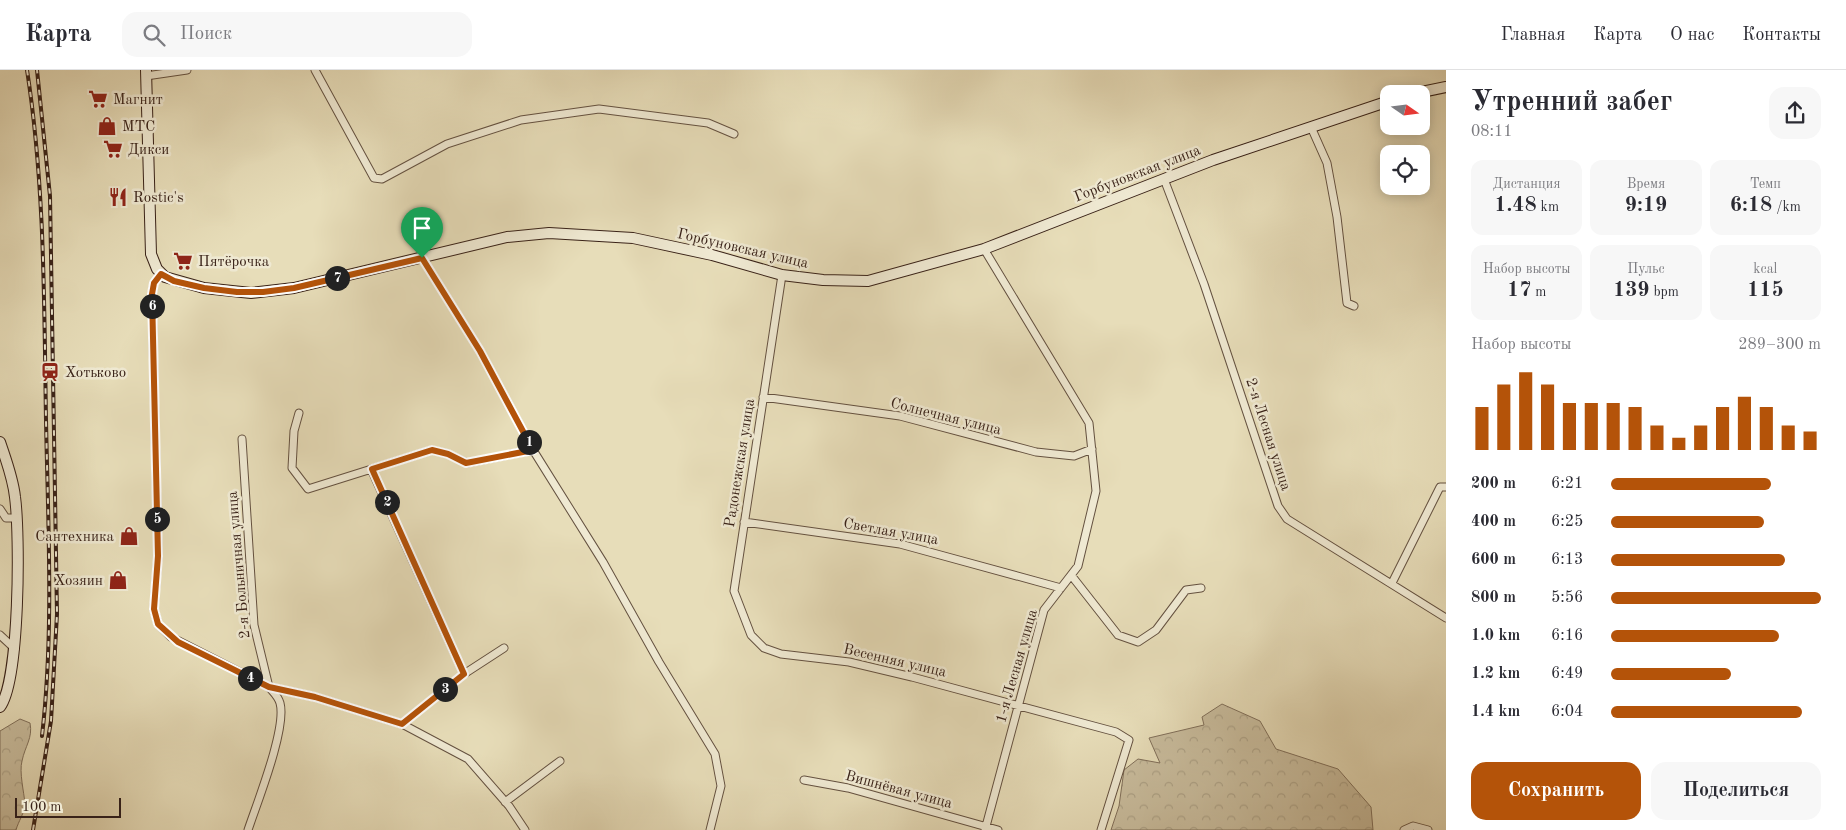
<!DOCTYPE html>
<html lang="ru">
<meta charset="utf-8">
<style>
:root{--surface:#fff;--page:#f7f7f7;--text:#2b2b33;--muted:#7c7c81;--line:#e1e1e2;--accent:#b45309}
body{margin:0;font-family:"Old Standard TT",serif;background:var(--page);color:var(--text);height:100vh;display:flex;flex-direction:column;font-size:19px;white-space:nowrap}
*{box-sizing:border-box;margin:0}
p{font-size:16px;color:var(--muted)}
.icon{flex:none;width:28px;height:28px;fill:none;stroke:currentColor;stroke-width:2;stroke-linecap:round;stroke-linejoin:round}
.map{position:relative;flex:1;overflow:hidden}
.details{display:flex;flex-direction:column;background:var(--surface);width:400px}
.details>*{flex:none}
.needle{width:32px;rotate:104deg}
.tools{position:absolute;left:1380px;top:15px;display:grid;gap:10px}
.tools a{display:grid;place-items:center;width:50px;height:50px;border-radius:10px;background:var(--surface);box-shadow:0 2px 12px #0003;font-size:25px}
.scale{position:absolute;left:15px;bottom:12px;width:106px;box-sizing:border-box;padding-left:5px;border:2px solid #392218;border-top:0;font-size:14px;line-height:18px;white-space:nowrap;color:#392218;-webkit-text-stroke:4px #efe9d2;paint-order:stroke}
.pin{position:absolute;display:grid;place-items:center;width:42px;height:42px;color:#fff;margin:-51px -21px;border-radius:50% 50% 50% 0;rotate:-45deg;box-shadow:0 0 5px #0007}
.pin .icon{rotate:45deg}
.km{position:absolute;width:25px;height:25px;margin:-12px;border-radius:50%;background:#222;color:#fff;font-size:14px;line-height:25px;text-align:center}
.round{display:grid;place-items:center;flex:none;width:52px;height:52px;border-radius:15px;background:var(--page)}
.headline{display:flex;align-items:center;justify-content:space-between;height:85px;padding:0 25px}
h1{font-size:28px;font-weight:700;line-height:38px}
.figures{display:grid;grid-template-columns:repeat(3,1fr);gap:8px;height:85px;padding:5px 25px}
.figures div{display:grid;align-content:center;border-radius:12px;background:var(--page);text-align:center}
.figures b{font-size:21px;font-weight:700}
.figures small{font-size:14px;font-weight:400}
.figures p{font-size:14px}
.chart{height:140px;padding:10px 25px}
.chart p{display:flex;justify-content:space-between}
.chart svg{width:100%;height:90px;margin-top:5px;stroke:var(--accent);stroke-width:6}
.button{display:flex;gap:10px;margin-top:auto;padding:10px 25px}
.button a{flex:1;height:58px;border-radius:15px;background:var(--accent);color:#fff;font-size:20px;font-weight:700;line-height:58px;text-align:center}
.button a+a{background:var(--page);color:var(--text)}
ul{padding:0 25px;list-style:none;font-size:16px}
li{display:grid;grid-template-columns:80px 60px 1fr;align-items:center;height:38px}
li i{height:12px;border-radius:6px;background:var(--accent)}
header{display:flex;align-items:center;gap:30px;box-sizing:border-box;height:70px;padding:0 25px;background:var(--surface);border-bottom:1px solid var(--line)}
header strong{font-size:24px}
nav{display:flex;gap:28px;margin-inline-start:auto;font-size:18px}
.search{width:350px;height:45px;background:var(--page);display:flex;align-items:center;gap:12px;box-sizing:border-box;padding:0 18px;border-radius:15px;color:var(--muted);font-size:19px}
main{display:flex;flex:1;min-height:0}
.map>svg:first-child{display:block}
</style>
<header>
<strong>Карта</strong>
<div class="search"><svg class="icon" aria-label="search" viewBox="0 0 24 24"><circle cx="10" cy="10" r="6"/><path d="M15 15l6 6"/></svg>Поиск</div>
<nav><a>Главная</a><a>Карта</a><a>О нас</a><a>Контакты</a></nav>
</header>
<main>
<div class="map">
<svg width="1446" height="760" viewBox="0 0 1446 760">
<defs>
<pattern id="forest-crowns" width="20" height="18" patternUnits="userSpaceOnUse" patternTransform="scale(1.25)"><rect width="20" height="18" fill="#c9bd9e"/><path d="M2 6a3 3 0 1 1 6 0M12 15a3 3 0 1 1 6 0" fill="none" stroke="#ada287"/></pattern>
</defs>
<rect width="100%" height="100%" fill="#e7ddb9"/>
<filter id="stains"><feTurbulence type="fractalNoise" baseFrequency=".004" numOctaves="4"/><feColorMatrix values="0 0 0 0 .2 0 0 0 0 .09 0 0 0 0 .02 0 0 0 .5 -.17"/></filter>
<radialGradient id="worn" r=".72"><stop offset=".6" stop-color="#630" stop-opacity="0"/><stop offset="1" stop-color="#630" stop-opacity=".3"/></radialGradient>
<path fill="url(#forest-crowns)" stroke="#81705b" d="M1222 634 1260 651 1276 679 1338 699 1371 737 1373 760H1111L1119 736 1124 700 1138 689 1160 693 1149 668 1204 655 1202 647Z
M20 649 30 653C33 668 25 676 22 691 19 702 24 722 25 734 25 742 18 752 16 760H0V661Z"/>
<g fill="none" stroke-linecap="round" stroke-linejoin="round">
<g stroke="#645140" stroke-width="9">
<path id="minor" d="M315 0 374 108 382 109 447 74 521 50 599 39 708 53 734 64
M146 6 187 0
M1311 57 1327 93 1337 147 1347 233 1354 236
M1164 109 1204 214 1278 436 1287 449 1446 548
M984 179 1089 353 1096 421 1078 496 1044 540 985 760
M422 188 480 281 533 380 603 492 659 592 715 684 721 716 710 760
M161 205 154 213 152 224 158 486 154 539 158 554 171 567 269 617C273 622 278 626 280 633 287 658 257 733 248 760
M782 205 734 521 751 565 764 578 781 584 849 592 912 607 1116 662 1129 670 1101 760
M763 327 900 346 1036 382 1074 386 1092 379
M299 343 294 361 292 398 308 419 432 380 448 384 467 393 533 380
M242 369 254 555 269 617 315 627 402 654 468 689 509 736 525 760
M371 399 464 604
M0 439 6 448H17
M744 452 900 474 1061 518
M1071 505 1118 565 1138 572 1156 560 1186 520 1201 518
M1392 513 1440 417H1446
M0 565 15 579
M402 654 464 604 504 578
M804 710 848 718 998 760
M505 732 560 691
M1404 760 1413 756 1428 760"/>
</g>
<g stroke="#392218" stroke-width="12">
<path id="secondary" d="M146 0 151 184 157 199 165 207 204 218 251 223 294 218 507 167 549 163 633 168 712 185 782 205 823 210 868 211 984 179 1213 90 1389 31
M1412 24 1446 17
M0 372C6 390 13 408 15 427 20 464 20 610 0 637"/>
</g>
<use href="#minor" stroke="#efe9d2" stroke-width="7"/>
<use href="#secondary" stroke="#efe9d2" stroke-width="10"/>
<g stroke="#392218" stroke-width="4">
<path id="rail" d="M27 0C45 116 44 233 46 350 48 455 54 562 42 666
M33 760 51 651 57 544 50 126 37 0"/>
</g>
<use href="#rail" stroke="#efe9d2" stroke-width="2" stroke-dasharray="5.5" stroke-linecap="butt"/>
</g>
<g fill="none" stroke-linecap="round" stroke-linejoin="round">
<g stroke="#fff" stroke-width="10">
<path id="route" d="M422 188 480 281 533 380 466 393 448 384 432 380 372 399 464 604 402 654 315 627 269 617 178 572 158 554 154 539 158 486 152 224 154 213 161 204 174 211 204 218 237 222H263L294 218Z"/>
</g>
<use href="#route" stroke="#b45309" stroke-width="6"/>
</g>
<defs>
<g id="supermarket-bare" transform="scale(1.5)"><path d="M-6-5.5h2.5l.6 2H6L4.5 2H-2.5L-4.4-4H-6ZM-1.5 3.2a1.3 1.3 0 1 0 .1 0ZM3 3.2a1.3 1.3 0 1 0 .1 0Z" fill="#8f2418" stroke="#efe9d2" stroke-width="2.5" paint-order="stroke"/></g>
<g id="shop-bare" transform="scale(1.5)"><path d="M-5-2.5h2.3a2.7 3.5 0 0 1 5.4 0H5L5.5 6h-11ZM-1.5-2.5h3a1.5 2.3 0 0 0-3 0Z" fill="#8f2418" stroke="#efe9d2" stroke-width="2.5" paint-order="stroke"/></g>
<g id="restaurant-bare" transform="scale(1.5)"><path d="M-5-6h1v4h1v-4h1v4h1v-4h1v5L-1.5 .5V6h-2V.5L-5-1ZM5-6V6H3V1.5H1.5Q1.5-4 5-6Z" fill="#8f2418" stroke="#efe9d2" stroke-width="2.5" paint-order="stroke"/></g>
<g id="station-bare" transform="scale(1.5)"><path d="M-3-6H3Q5-6 5-4V2Q5 4 3 4L4.5 6H3L1.5 4h-3L-3 6H-4.5L-3 4Q-5 4-5 2V-4Q-5-6-3-6ZM-3.5-4v3h7v-3ZM-3.5 1v1.5H-2V1ZM2 1v1.5H3.5V1Z" fill="#8f2418" stroke="#efe9d2" stroke-width="2.5" paint-order="stroke"/></g>
</defs>
<g fill-rule="evenodd">
<use href="#supermarket-bare" x="98" y="29"/>
<use href="#shop-bare" x="107" y="56"/>
<use href="#supermarket-bare" x="113" y="79"/>
<use href="#restaurant-bare" x="118" y="127"/>
<use href="#supermarket-bare" x="183" y="191"/>
<use href="#station-bare" x="50" y="302"/>
<use href="#shop-bare" x="129" y="466"/>
<use href="#shop-bare" x="118" y="510"/>
</g>
<g text-anchor="middle" stroke-width="5" stroke-linejoin="round" paint-order="stroke">
<g font-size="15" fill="#392218" stroke="#efe9d2" text-anchor="start">
<text x="113" y="34">Магнит</text>
<text x="122" y="61">МТС</text>
<text x="128" y="84">Дикси</text>
<text x="133" y="132">Rostic's</text>
<text x="198" y="196">Пятёрочка</text>
<text x="65" y="307">Хотьково</text>
<text x="114" y="471" text-anchor="end">Сантехника</text>
<text x="103" y="515" text-anchor="end">Хозяин</text>
</g>
<g font-size="15" fill="#392218" stroke="#efe9d2">
<text transform="translate(1137 103) rotate(-21)" y="5">Горбуновская улица</text>
<text transform="translate(743 178) rotate(13)" y="5">Горбуновская улица</text>
<text transform="translate(946 346) rotate(14)" y="5">Солнечная улица</text>
<text transform="translate(1269 364) rotate(72)" y="5">2-я Лесная улица</text>
<text transform="translate(739 393) rotate(-81)" y="5">Радонежская улица</text>
<text transform="translate(891 461) rotate(10)" y="5">Светлая улица</text>
<text transform="translate(238 495) rotate(-95)" y="5">2-я Больничная улица</text>
<text transform="translate(895 590) rotate(13)" y="5">Весенняя улица</text>
<text transform="translate(1016 596) rotate(-74)" y="5">1-я Лесная улица</text>
<text transform="translate(899 719) rotate(15)" y="5">Вишнёвая улица</text>
</g>
</g>
<rect width="100%" height="100%" filter="url(#stains)"/>
<rect width="100%" height="100%" fill="url(#worn)"/>
</svg>
<div class="tools">
<a><svg class="needle" viewBox="-14 -14 28 28"><path d="M0-13l5 13h-10z" fill="#e53935"/><path d="M0 13l5-13h-10z" fill="#7c7c81"/></svg></a>
<a><svg class="icon" aria-label="locate" viewBox="0 0 24 24"><circle cx="12" cy="12" r="6"/><path d="M12 2v4M12 18v4M2 12h4M18 12h4"/></svg></a>
</div>
<div class="scale">100 m</div>
<div class="pin" style="left:422px;top:188px;background:#1e9e55"><svg class="icon" aria-label="arrive" viewBox="0 0 24 24"><path d="M6 21V4h12l-3 4 3 4H6"/></svg></div>
<b class="km" style="left:529px;top:372px">1</b>
<b class="km" style="left:387px;top:432px">2</b>
<b class="km" style="left:445px;top:619px">3</b>
<b class="km" style="left:250px;top:608px">4</b>
<b class="km" style="left:157px;top:449px">5</b>
<b class="km" style="left:152px;top:236px">6</b>
<b class="km" style="left:337px;top:208px">7</b>
</div>
<section class="details">
<div class="headline"><div><h1>Утренний забег</h1><p>08:11</p></div><a class="round"><svg class="icon" aria-label="share" viewBox="0 0 24 24"><path d="M12 15V3M7 8l5-5 5 5M5 13v7h14v-7"/></svg></a></div>
<div class="figures">
<div><p>Дистанция</p><b>1.48<small> km</small></b></div>
<div><p>Время</p><b>9:19</b></div>
<div><p>Темп</p><b>6:18<small> /km</small></b></div>
</div>
<div class="figures">
<div><p>Набор высоты</p><b>17<small> m</small></b></div>
<div><p>Пульс</p><b>139<small> bpm</small></b></div>
<div><p>kcal</p><b>115</b></div>
</div>
<div class="chart"><p><span>Набор высоты</span>289–300 m</p>
<svg viewBox="0 0 160 44" preserveAspectRatio="none"><path d="M5 44V23M15 44V12M25 44V6M35 44V12M45 44V21M55 44V21M65 44V21M75 44V23M85 44V32M95 44V38M105 44V32M115 44V23M125 44V18M135 44V23M145 44V32M155 44V35"/></svg>
</div>
<ul>
<li><b>200 m</b>6:21<i style="width:76%"></i></li>
<li><b>400 m</b>6:25<i style="width:73%"></i></li>
<li><b>600 m</b>6:13<i style="width:83%"></i></li>
<li><b>800 m</b>5:56<i style="width:100%"></i></li>
<li><b>1.0 km</b>6:16<i style="width:80%"></i></li>
<li><b>1.2 km</b>6:49<i style="width:57%"></i></li>
<li><b>1.4 km</b>6:04<i style="width:91%"></i></li>
</ul>
<div class="button"><a>Сохранить</a><a>Поделиться</a></div>
</section>
</main>
